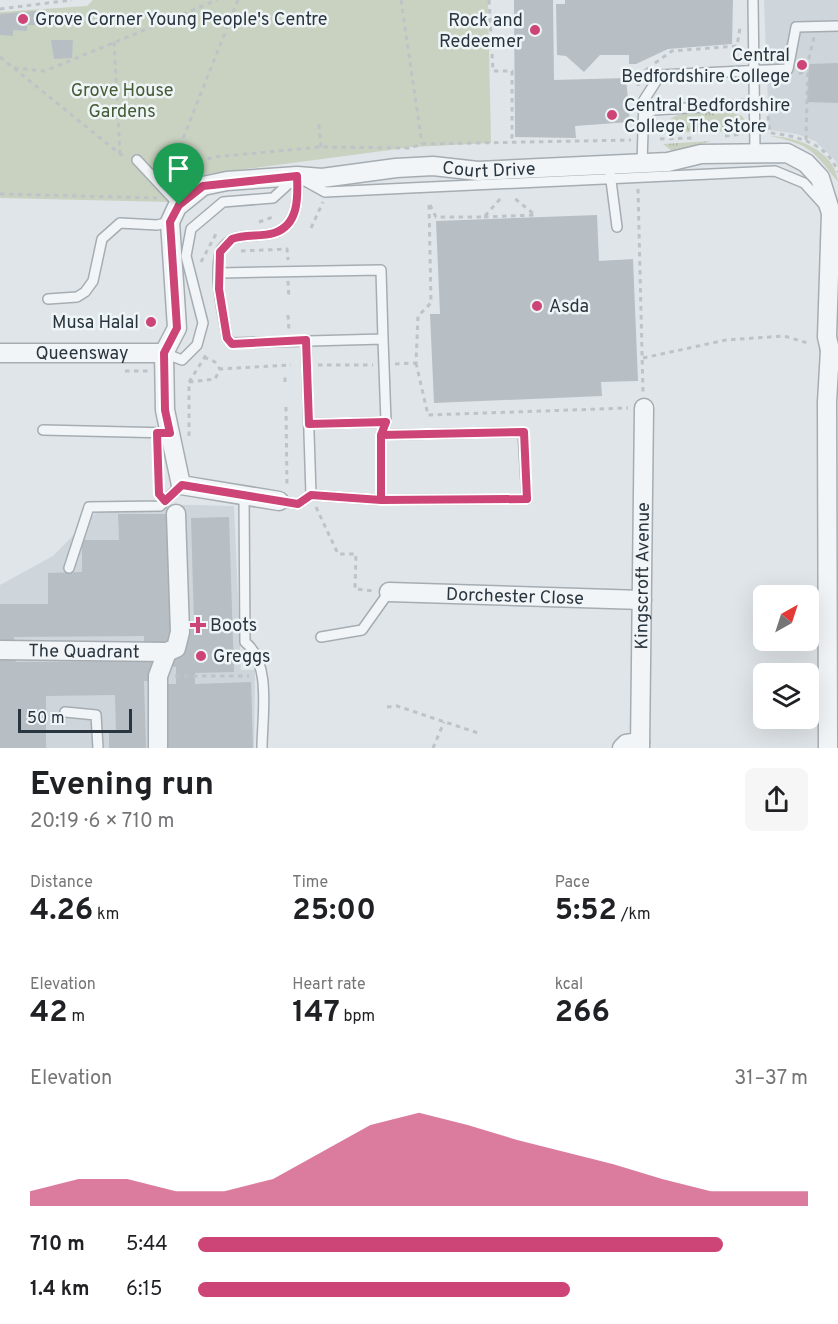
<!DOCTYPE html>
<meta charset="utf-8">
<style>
:root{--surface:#fff;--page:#f6f6f6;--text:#202124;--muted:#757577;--accent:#cd4576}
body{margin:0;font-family:Overpass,sans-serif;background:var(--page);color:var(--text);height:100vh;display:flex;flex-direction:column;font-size:22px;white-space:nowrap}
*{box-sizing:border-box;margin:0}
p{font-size:20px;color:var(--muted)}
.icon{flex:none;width:33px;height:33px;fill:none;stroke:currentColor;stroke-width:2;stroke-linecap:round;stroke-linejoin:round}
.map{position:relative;height:748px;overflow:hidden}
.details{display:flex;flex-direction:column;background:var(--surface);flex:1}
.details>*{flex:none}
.needle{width:39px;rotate:39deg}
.tools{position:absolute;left:753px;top:585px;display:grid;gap:12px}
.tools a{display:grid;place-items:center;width:66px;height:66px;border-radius:9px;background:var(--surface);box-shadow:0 6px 24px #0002;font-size:30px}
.scale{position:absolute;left:18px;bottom:15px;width:114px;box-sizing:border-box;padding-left:6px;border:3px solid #293640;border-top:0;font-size:16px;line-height:21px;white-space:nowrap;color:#293640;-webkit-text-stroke:4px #eff4f6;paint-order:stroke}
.pin{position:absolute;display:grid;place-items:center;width:51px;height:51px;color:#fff;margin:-62px -26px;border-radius:50% 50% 50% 0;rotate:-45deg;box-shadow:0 0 6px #0007}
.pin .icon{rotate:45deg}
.round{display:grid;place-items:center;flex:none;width:63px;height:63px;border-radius:9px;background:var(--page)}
.head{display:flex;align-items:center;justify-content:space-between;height:102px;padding:0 30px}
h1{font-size:33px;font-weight:700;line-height:45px}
.metrics{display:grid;grid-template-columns:repeat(3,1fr);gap:9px;height:102px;padding:6px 30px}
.metrics div{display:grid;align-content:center}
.metrics b{font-size:30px;font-weight:700}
.metrics small{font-size:16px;font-weight:400}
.metrics p{font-size:16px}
.chart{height:168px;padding:12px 30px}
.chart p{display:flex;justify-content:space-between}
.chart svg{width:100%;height:108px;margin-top:6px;fill:var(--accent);opacity:.7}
ul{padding:0 30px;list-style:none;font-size:20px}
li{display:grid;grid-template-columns:96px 72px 1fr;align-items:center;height:45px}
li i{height:15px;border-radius:8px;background:var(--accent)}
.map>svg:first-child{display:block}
</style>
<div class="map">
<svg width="838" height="748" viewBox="0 0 838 748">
<defs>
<pattern id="grass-tufts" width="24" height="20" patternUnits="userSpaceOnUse" patternTransform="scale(1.5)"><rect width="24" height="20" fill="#c9d2c1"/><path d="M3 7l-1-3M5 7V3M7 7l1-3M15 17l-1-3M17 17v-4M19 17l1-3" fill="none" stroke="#adb5a7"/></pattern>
</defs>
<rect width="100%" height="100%" fill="#e0e5e9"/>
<path fill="#ced5db" d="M764 0H838V167L836 161 815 141 797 134 769 130Z
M105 503 234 506 241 670H255L254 748H0V585L53 556Z"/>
<path fill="url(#grass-tufts)" d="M729 111 742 116 749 125 747 131 659 133C668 107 706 112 729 111Z
M770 136C797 137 835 150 838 182 813 151 812 145 770 136Z
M711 141 677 151H672L663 144Z"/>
<path fill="#c9d2c1" d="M93 0H488L491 143 413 147 208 174 186 181 169 202 0 198V12L87 6Z"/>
<path fill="#b7bfc5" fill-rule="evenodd" d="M514 0H553L554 80 626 78 630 122 575 126 576 138 515 137Z
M565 0H733L732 44 668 49 636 64H629V55H600L584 72 566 56 557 55 556 4H565Z
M46 10V25H27V31L13 30V36L0 35V14Z
M51 40H73L72 58 54 59Z
M838 63V103L807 102 809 64Z
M597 215 599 261 633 259 638 381 601 382 602 396 434 403 430 314H440L436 221Z
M118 514H169L170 623H194L191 518 229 517 234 672 195 673V684L251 682 253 748H168V684H176V667L164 666 165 681H144L146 748H109V733H116L115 695 46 696V748H0V604H48V573L82 572V540H119ZM144 636V661L16 662 14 637Z"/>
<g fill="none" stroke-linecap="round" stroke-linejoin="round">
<g stroke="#a5adb3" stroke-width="12">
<path id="lane" d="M753 0 755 151
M644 115 654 110 754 104
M137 160 179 205
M642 163 644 100 660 75 788 69 796 27 838 26
M610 173 617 227
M307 182 325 192 775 171 804 183 824 205
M220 273 381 270 383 339 232 343 227 338C223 312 214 279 220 253 221 247 228 243 232 239 245 234 261 237 274 233 299 225 298 197 297 176
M48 299 77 297 85 292 93 281 102 239 120 223 157 225 170 222
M306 340 311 495 381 500
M164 353 182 360 197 345 203 323 186 256 191 229 223 202 273 198 295 178
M309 424 386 422
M43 430 170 433
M381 435 523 432 527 499 381 500V435L386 422 383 339
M244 496 245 642C272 663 262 717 262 748
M279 501 298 504 311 495
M69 568 89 507 160 506 181 485
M321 637 362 630 389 592
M65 712 96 715 98 748"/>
</g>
<g stroke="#a5adb3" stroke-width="21">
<g id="street">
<path id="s1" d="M0 353H164"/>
<path id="s2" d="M279 501 181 485 165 410 164 353 177 328 170 222 177 207 203 186 227 181 297 176 322 178 396 168 433 166 478 171 668 162 701 154 787 153 806 163 820 178 831 213 827 337 830 350 838 362"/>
<path id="s3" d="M389 592 642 600"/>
<path id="s4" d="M0 650 167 652 176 648 180 632 176 514"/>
<path d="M158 748V676L167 652"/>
<path d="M622 748 626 744 640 742"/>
<path id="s5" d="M640 748 644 408"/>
<path d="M828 748 827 402 830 350"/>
</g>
</g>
<path stroke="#bec3c7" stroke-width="3" stroke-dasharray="4.5 4.5" stroke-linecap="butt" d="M401 0 422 144
M489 0 493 71H512V143
M0 9 72 0
M114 42 120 154
M0 57 120 154 126 156
M655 63 672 51 737 46 740 28
M14 68 45 71 217 0
M799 74 808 69
M638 86 641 73 650 67
M768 116 770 133C798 136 827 143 838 172
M725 136 742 134
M660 139 695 138
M806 140 808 62 814 37
M321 147 319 126 322 125
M161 168 170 171 238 0
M167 176 170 171 214 157 320 147 409 148 423 144 631 140
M638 189 643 393
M0 194 157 198
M430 205 436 217H484L501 198
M484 217 535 215 513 197
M259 222 273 217
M311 228 323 202
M241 251 287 249 288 260
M201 262 217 232
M288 281 289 299
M288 315 289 331
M204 357 215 362 220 369
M643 358 726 340 784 336 811 344
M416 363 428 415 628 408
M395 364 416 363 418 316 431 303 429 204
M318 365H373
M125 371H148
M189 382 215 379 220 369 291 365
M285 382V375
M286 407 287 488
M189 436V382L206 355
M158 459 159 491
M316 507 338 554H356L355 589 375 591
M175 676H249
M387 707 397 706 481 734
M433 748 444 722"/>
<use href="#lane" stroke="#f2f5f7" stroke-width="9"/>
<use href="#street" stroke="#f2f5f7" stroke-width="18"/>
</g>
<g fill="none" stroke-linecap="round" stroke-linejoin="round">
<g stroke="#fff" stroke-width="12">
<path id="route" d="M179 205 170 222 177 328 164 353 165 410 170 433H157L159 494 165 501 182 485 298 504 311 495 381 500V435L524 432 527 499 381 500V435L386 422 309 424 306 340 232 344 227 338 219 289 220 252 232 239C245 234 261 237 274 233 299 225 298 197 297 176L203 186 179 205"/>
</g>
<use href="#route" stroke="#cd4576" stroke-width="8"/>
</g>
<g fill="#cd4576" stroke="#eff4f6" stroke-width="2">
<circle cx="23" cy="19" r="6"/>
<circle cx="535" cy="30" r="6"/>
<circle cx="802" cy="65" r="6"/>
<circle cx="612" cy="115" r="6"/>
<circle cx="537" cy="306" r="6"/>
<circle cx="151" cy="322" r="6"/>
<path d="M195 616h6v6h6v6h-6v6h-6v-6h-6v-6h6z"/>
<circle cx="201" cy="656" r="6"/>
</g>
<g text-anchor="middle" stroke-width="5" stroke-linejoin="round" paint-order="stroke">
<g font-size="18" fill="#293640" stroke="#eff4f6" text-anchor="start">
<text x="35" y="25">Grove Corner Young People's Centre</text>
<text x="523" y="26" text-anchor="end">Rock and<tspan x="523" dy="21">Redeemer</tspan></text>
<text x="790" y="61" text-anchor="end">Central<tspan x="790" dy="21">Bedfordshire College</tspan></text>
<text x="624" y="111">Central Bedfordshire<tspan x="624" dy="21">College The Store</tspan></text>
<text x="549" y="312">Asda</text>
<text x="139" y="328" text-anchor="end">Musa Halal</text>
<text x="210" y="631">Boots</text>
<text x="213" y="662">Greggs</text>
</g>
<g font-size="18" fill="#455b36" stroke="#eff4f6">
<text x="122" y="96">Grove House<tspan x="122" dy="21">Gardens</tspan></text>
</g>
<g font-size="18" fill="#293640" stroke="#eff4f6">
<text dy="6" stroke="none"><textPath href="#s2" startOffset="705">Court Drive</textPath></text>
<text dy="6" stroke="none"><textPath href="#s1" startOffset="82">Queensway</textPath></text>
<text dy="6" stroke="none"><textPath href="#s5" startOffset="172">Kingscroft Avenue</textPath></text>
<text dy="6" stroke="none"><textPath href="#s3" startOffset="126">Dorchester Close</textPath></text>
<text dy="6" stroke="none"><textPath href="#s4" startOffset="84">The Quadrant</textPath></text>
</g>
</g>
</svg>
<div class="tools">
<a><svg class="needle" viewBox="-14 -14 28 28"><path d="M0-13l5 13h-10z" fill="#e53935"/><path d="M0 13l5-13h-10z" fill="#757577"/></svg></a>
<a><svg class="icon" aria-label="layers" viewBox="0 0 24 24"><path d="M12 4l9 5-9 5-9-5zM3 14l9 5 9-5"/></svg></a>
</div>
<div class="scale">50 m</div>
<div class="pin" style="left:179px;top:205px;background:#1e9e55"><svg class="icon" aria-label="arrive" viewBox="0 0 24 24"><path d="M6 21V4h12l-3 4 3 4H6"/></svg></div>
</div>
<section class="details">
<div class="head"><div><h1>Evening run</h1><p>20:19 · 6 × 710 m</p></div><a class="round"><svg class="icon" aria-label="share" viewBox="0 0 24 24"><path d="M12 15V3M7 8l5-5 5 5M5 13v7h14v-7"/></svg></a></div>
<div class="metrics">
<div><p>Distance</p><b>4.26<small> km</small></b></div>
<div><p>Time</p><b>25:00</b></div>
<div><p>Pace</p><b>5:52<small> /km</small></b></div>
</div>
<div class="metrics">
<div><p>Elevation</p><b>42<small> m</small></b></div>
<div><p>Heart rate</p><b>147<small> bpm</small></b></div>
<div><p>kcal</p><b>266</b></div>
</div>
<div class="chart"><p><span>Elevation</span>31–37 m</p>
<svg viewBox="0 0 160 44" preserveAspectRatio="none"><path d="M0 44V38L10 33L20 33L30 38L40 38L50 33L60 22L70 11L80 6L90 11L100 17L110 22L120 27L130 33L140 38L150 38L160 38V44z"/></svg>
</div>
<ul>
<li><b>710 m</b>5:44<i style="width:86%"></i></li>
<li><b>1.4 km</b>6:15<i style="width:61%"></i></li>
</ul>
</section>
